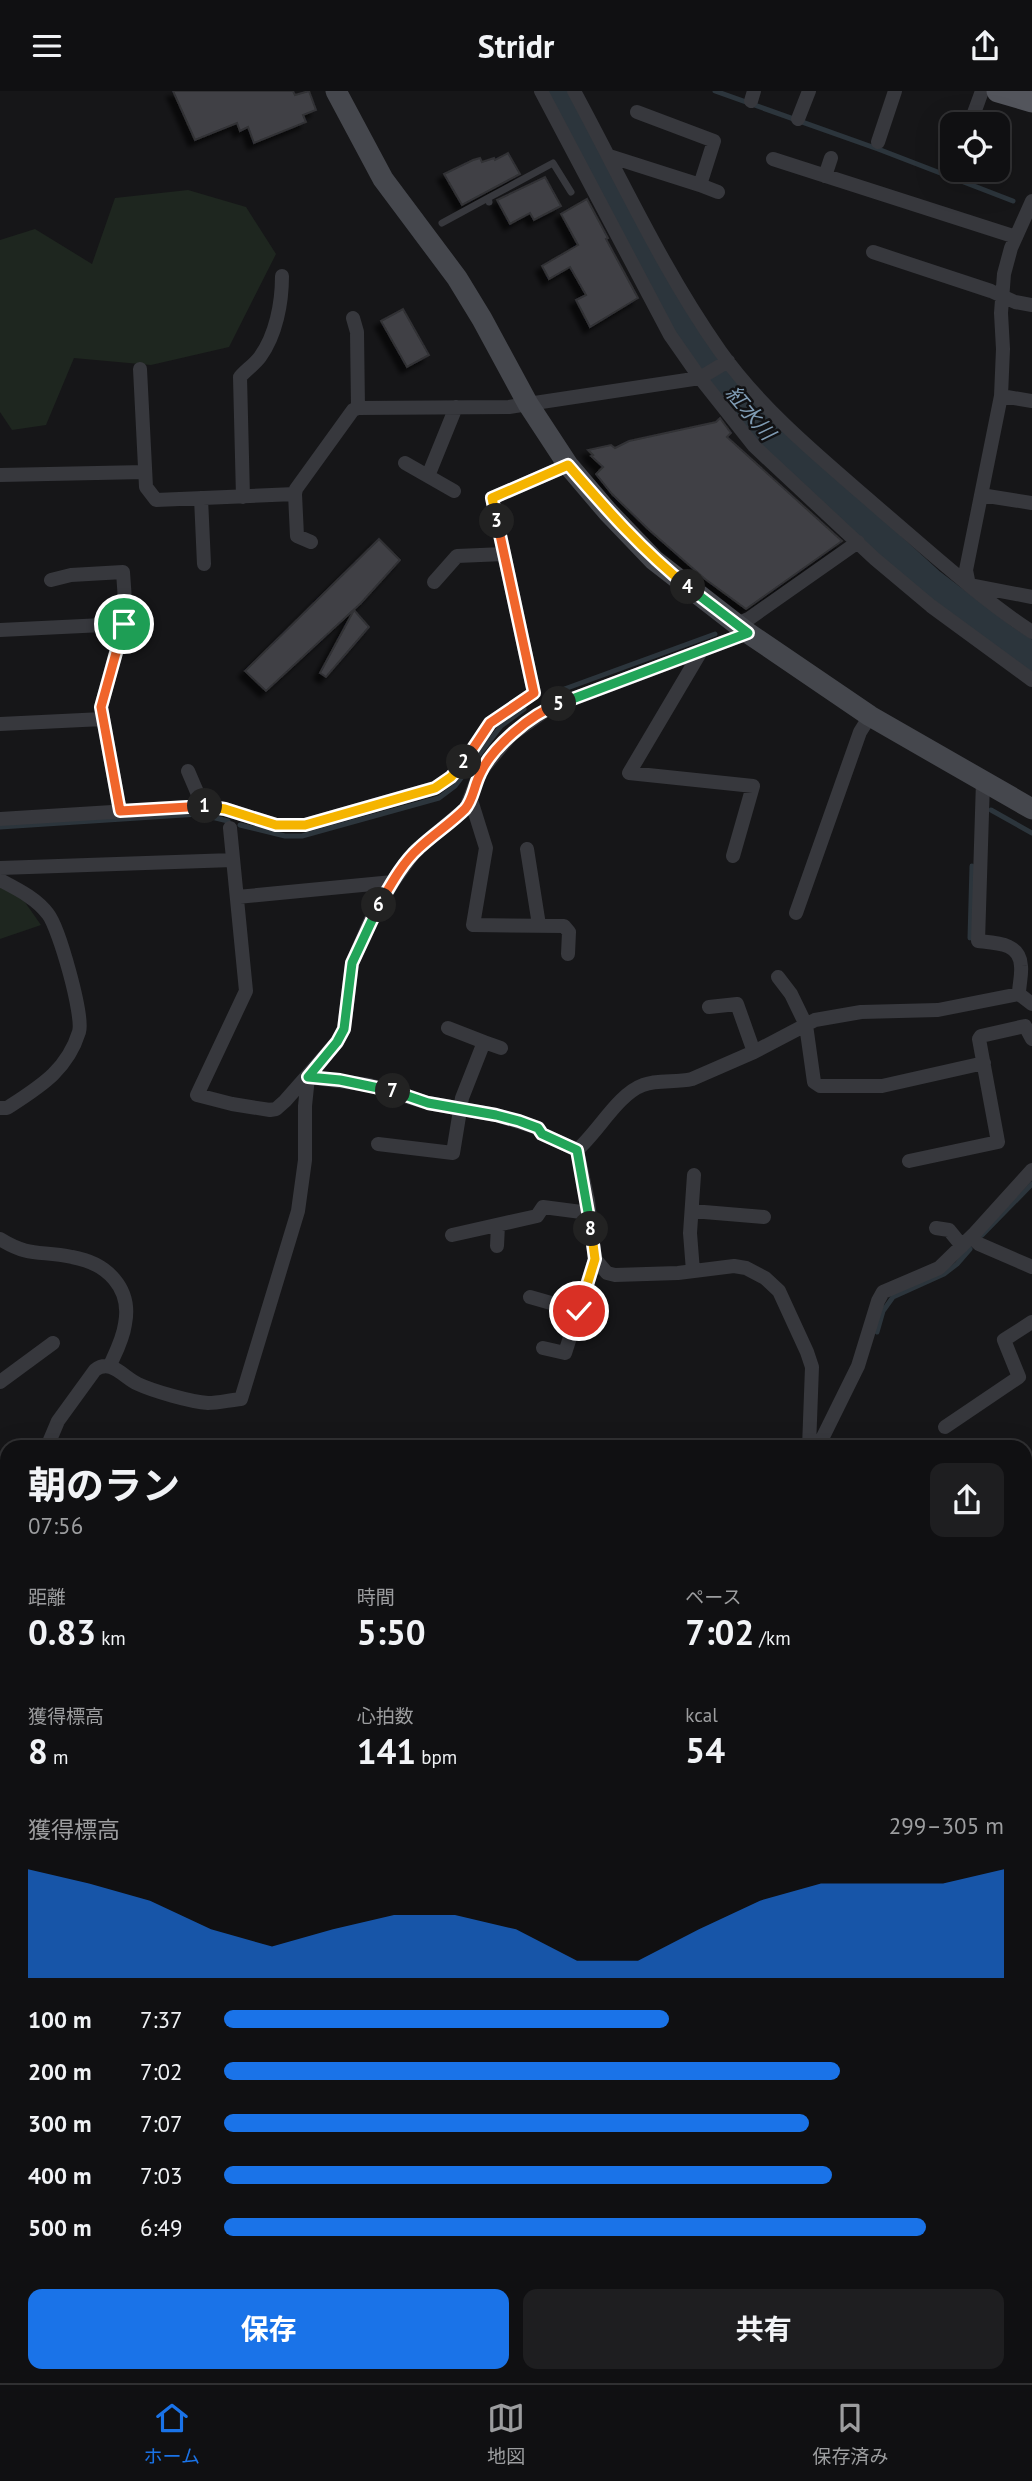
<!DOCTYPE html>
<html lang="ja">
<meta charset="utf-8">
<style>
:root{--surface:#101012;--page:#1e1e20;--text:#f1f3f6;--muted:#9c9d9f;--line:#303032;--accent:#1a73e8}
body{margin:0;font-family:"PT Sans","Noto Sans JP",sans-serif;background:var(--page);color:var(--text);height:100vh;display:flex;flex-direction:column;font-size:26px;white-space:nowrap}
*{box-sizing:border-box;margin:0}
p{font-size:23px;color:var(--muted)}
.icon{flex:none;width:38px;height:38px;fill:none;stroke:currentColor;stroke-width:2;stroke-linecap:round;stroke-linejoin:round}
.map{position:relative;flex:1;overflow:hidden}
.panel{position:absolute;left:0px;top:1349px;width:1032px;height:943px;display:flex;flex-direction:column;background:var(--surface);border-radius:21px 21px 0 0;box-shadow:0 7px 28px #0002,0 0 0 2px var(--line)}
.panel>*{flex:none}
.controls{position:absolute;left:940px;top:21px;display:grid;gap:14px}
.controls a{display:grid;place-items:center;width:70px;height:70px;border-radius:14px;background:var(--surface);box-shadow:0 7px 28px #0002,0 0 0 2px var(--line);font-size:35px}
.pin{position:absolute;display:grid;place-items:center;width:60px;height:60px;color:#fff;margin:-30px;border:4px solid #fff;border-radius:50%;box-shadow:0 2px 7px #0007}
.km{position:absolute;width:35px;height:35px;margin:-18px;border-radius:50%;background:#222;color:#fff;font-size:19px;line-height:35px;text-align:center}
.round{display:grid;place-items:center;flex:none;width:74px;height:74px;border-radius:14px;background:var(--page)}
.overview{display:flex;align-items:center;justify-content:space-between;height:119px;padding:0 28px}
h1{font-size:38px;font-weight:700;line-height:52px}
.figures{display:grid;grid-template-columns:repeat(3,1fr);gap:10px;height:119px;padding:7px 28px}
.figures div{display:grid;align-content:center}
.figures b{font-size:35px;font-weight:700}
.figures small{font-size:19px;font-weight:400}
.figures p{font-size:19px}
.chart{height:196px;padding:14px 28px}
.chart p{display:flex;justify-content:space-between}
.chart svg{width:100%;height:126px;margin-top:7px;fill:var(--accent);opacity:.7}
.cta{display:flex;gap:14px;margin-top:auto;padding:14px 28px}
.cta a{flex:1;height:80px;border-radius:14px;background:var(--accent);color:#fff;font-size:28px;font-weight:700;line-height:80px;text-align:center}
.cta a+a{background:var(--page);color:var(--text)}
ul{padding:0 28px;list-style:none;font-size:23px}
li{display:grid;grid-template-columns:112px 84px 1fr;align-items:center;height:52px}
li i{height:18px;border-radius:9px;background:var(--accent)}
header{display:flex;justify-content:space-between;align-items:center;height:91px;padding:0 28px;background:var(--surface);font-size:32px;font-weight:700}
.dock{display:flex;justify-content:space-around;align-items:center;height:98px;border-top:2px solid var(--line);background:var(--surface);font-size:19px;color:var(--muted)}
.dock a{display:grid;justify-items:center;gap:4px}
.dock .active{color:var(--accent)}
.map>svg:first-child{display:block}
</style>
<header><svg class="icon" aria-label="menu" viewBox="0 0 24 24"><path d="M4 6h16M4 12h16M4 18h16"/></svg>Stridr<svg class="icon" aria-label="share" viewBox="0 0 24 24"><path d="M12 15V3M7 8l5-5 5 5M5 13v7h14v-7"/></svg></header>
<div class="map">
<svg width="1032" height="2292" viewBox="0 0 1032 2292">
<defs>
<filter id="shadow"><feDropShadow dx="-6" dy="6" stdDeviation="2" flood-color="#0009"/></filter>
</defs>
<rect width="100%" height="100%" fill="#161618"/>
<path fill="#222225" d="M7 2081V2286H713L714 2292H0V2102Z"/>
<path fill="#1e261f" d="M188 99 246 116 276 163 229 256 151 274 74 267 46 334 12 339 0 321V149L35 138 92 173 115 107Z
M0 795 22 807 41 834 0 848Z
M1026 2248H1032V2292H805L802 2286H1026Z
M489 2286H616L606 2292H506Z"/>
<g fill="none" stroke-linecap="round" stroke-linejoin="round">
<path stroke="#2c353c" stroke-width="5" d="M715 0 878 58 1013 110
M548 604 715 543
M991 719 1032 742
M240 734 285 745H302L439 707 455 695 501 635 524 618
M0 736 199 723 228 730
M970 847 972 775
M982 1144 1032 1093
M877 1241 883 1220 893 1206 944 1183 957 1173 970 1158"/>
<path stroke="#2c353c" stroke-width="33" d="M560 0 659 192 709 272 727 297 777 354 928 492 1004 550 1032 568"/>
</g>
<path fill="#404145" stroke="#303034" stroke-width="2" filter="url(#shadow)" d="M173 0H293L295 4 309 0 316 19 303 24 306 31 254 52 248 36 240 40 237 32 195 49Z
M508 62 520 83 462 114 444 83 473 69 480 67 482 71 494 67 495 69Z
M545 86 561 115 534 129 530 122 510 133 497 109Z
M587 108 608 147 606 148 638 207 590 236 576 209 586 204 570 176 549 188 542 175 578 154 561 123Z
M403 218 429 264 407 276 381 230Z
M720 327 731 342 727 346 842 450 746 518 705 488 648 438 612 403 596 383 603 376 591 365 593 364 588 359 611 354 615 357 629 350 716 331Z
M379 448 400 469 361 512 266 600 245 580Z
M354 519 369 536 326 586 320 582Z"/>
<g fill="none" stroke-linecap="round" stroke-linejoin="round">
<path stroke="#3d3f44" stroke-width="3.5" stroke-dasharray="3.5 5" stroke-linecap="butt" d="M1026 1918 1032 1914
M721 2286V2292"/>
<path stroke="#37383d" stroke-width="7" d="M489 111 488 107 553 72 571 101
M442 132 488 107"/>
<path stroke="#37383d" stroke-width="14" d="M541 0 670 244 700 287 754 355 875 468 931 515 1032 589
M574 0C621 87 663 179 720 260 764 322 826 371 883 421 931 462 979 506 1032 541
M751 10 754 0
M798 28 809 0
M970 33 982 0
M878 51 895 0
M609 65 700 94 714 50 637 21
M773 68 1016 146
M953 81V79
M825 85 831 67
M700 94 718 101
M1032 110 1011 157 1004 183 1001 222 1003 258 1001 305 966 479 969 494 1032 506
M873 161 991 200 1015 211 1032 214
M353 227 357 241 358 317
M140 278 146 396 156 409 295 403 296 398 353 319 358 317 509 316 528 313 700 287 728 270
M1001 305 1032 310
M405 372 454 400
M0 384 145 381
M428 385 456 316
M295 403 297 445 311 451
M981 404 1032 412
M243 406 240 286C246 279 255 273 260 266 276 244 282 212 282 185
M201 407 204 473
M51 489 71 484 123 481 126 524 101 616 120 720
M434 491 457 465 504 463
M737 533 750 527 858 451
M0 539 124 533
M700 562 629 682 753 695 733 765
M0 633 103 628
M188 680 203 715
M983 690 978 850C997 852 1020 852 1021 875 1022 884 1019 894 1019 903
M471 709 486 757 473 834 564 835 569 841 568 863
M0 728 208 715 225 718 276 734H305L435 697 451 686 468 667 490 632 534 602 492 407 568 374
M230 737 246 900 197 1004 232 1013 270 1019 276 1018 285 1010 337 951 344 938 352 872 372 826 393 791 416 759 466 717 480 681 511 644 549 617 748 542
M527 758 539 834
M0 777 233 769
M0 789C17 798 36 807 48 823 59 837 84 925 79 941 67 980 39 996 7 1017H0
M237 806 393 791
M796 822 860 641 870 625
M778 886 791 903 806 934 814 991 820 995H882L984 972
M709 916 737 913 754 961
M484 951 501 957
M378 1053 453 1062 462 1007 484 951 448 937
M577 1059C598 1041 618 1003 643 994 658 988 676 992 692 988L754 961 815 929 861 921 938 919 1019 903 1032 913
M909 1070 998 1051 979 948 981 945 1025 935 1032 948
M692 1120 764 1126
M936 1137 949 1139 962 1155
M452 1144 537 1125 543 1116 589 1122
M971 1146 979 1153 1032 1176
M0 1148C31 1167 40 1159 72 1166 107 1172 132 1197 125 1233 123 1248 116 1261 110 1274
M497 1155 498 1134
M693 1180 690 1142 694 1084
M530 1206 579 1220
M543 1257 565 1262 595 1168
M0 1291 53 1252
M945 1336 1019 1286 1004 1249 1032 1231
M47 1356 58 1330 95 1279C111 1267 123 1286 138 1293 153 1300 191 1311 208 1312 218 1312 230 1309 241 1308L298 1120 305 1069V1015L308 986 369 994 428 1012 496 1024 538 1037 542 1043 577 1059 588 1110 595 1168 607 1182 615 1184 678 1182 734 1175 746 1177 765 1187 779 1200 807 1261 812 1276 809 1356
M818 1356 858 1275 878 1210 883 1201 939 1177 975 1142 1032 1079
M0 1410 7 1405
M1026 1459H1032
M0 1556 7 1569
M1026 2117 1032 2115
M1026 2164 1032 2162"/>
<path stroke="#45474d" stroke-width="21" d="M336 0 383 88 457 187 482 228 528 313 568 374 608 421 654 469 748 542 870 625 1032 718
M1026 1760H1032
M0 1834 7 1832"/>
<path stroke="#53555c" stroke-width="23" d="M998 0 1032 10"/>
</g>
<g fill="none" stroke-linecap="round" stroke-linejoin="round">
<g stroke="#fff" stroke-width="14">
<path id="split-1" d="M124 533 101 616 120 720 205 715"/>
</g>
<g stroke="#fff" stroke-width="14">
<path id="split-2" d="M205 715 225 718 276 734H305L435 697 451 686 464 671"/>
</g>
<g stroke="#fff" stroke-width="14">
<path id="split-3" d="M464 671 490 632 534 602 497 430"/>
</g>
<g stroke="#fff" stroke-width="14">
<path id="split-4" d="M497 430 492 407 568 374C606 418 643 460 688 496"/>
</g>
<g stroke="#fff" stroke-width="14">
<path id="split-5" d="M559 613 748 542 688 496"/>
</g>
<g stroke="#fff" stroke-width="14">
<path id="split-6" d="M379 814C390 795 402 772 419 757 434 743 451 732 465 718 473 709 474 695 480 683 492 656 531 623 559 613"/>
</g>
<g stroke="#fff" stroke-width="14">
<path id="split-7" d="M379 814 352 872 344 938 337 951 308 986 340 989 393 1000"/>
</g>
<g stroke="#fff" stroke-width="14">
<path id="split-8" d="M393 1000 428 1012 496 1024 519 1030 538 1037 542 1043 577 1059 591 1138"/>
</g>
<g stroke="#fff" stroke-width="14">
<path id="split-9" d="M579 1220 595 1168 591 1138"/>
</g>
<use href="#split-1" stroke="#f0652b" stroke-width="9"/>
<use href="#split-2" stroke="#f5b400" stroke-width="9"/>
<use href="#split-3" stroke="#f0652b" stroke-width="9"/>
<use href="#split-4" stroke="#f5b400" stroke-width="9"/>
<use href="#split-5" stroke="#22a559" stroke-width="9"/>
<use href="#split-6" stroke="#f0652b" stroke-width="9"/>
<use href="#split-7" stroke="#22a559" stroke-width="9"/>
<use href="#split-8" stroke="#22a559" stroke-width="9"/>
<use href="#split-9" stroke="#f5b400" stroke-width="9"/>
</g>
<g text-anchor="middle" stroke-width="5" stroke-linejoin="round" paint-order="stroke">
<g font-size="21" font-style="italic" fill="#7f9bb3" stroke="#111113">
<text transform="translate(750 322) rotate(50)" y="7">紅水川</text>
</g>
</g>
</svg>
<div class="controls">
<a><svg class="icon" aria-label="locate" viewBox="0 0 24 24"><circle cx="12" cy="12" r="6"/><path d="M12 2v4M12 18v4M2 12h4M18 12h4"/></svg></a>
</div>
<div class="pin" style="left:124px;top:533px;background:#1e9e55"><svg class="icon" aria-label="arrive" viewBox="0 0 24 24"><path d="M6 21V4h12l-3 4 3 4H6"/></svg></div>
<div class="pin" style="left:579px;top:1220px;background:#d93025"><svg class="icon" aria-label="check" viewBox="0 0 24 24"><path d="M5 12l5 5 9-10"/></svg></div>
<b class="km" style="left:205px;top:715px">1</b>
<b class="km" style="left:464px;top:671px">2</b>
<b class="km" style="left:497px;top:430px">3</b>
<b class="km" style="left:688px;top:496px">4</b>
<b class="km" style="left:559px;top:613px">5</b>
<b class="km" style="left:379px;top:814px">6</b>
<b class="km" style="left:393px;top:1000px">7</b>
<b class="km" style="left:591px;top:1138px">8</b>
<section class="panel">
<div class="overview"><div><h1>朝のラン</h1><p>07:56</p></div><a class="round"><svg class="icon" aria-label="share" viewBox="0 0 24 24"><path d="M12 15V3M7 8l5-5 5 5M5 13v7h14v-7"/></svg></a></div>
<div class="figures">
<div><p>距離</p><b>0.83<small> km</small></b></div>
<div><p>時間</p><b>5:50</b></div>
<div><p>ペース</p><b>7:02<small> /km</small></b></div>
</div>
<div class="figures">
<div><p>獲得標高</p><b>8<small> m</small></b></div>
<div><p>心拍数</p><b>141<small> bpm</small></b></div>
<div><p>kcal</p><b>54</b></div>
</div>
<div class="chart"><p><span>獲得標高</span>299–305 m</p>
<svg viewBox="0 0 160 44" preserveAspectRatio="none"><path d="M0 44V6L10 11L20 17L30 27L40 33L50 27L60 22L70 22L80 27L90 38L100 38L110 27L120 17L130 11L140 11L150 11L160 6V44z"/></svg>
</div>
<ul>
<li><b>100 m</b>7:37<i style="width:57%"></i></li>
<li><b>200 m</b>7:02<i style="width:79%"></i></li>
<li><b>300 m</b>7:07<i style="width:75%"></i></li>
<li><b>400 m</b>7:03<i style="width:78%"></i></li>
<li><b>500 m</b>6:49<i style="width:90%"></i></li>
</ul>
<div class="cta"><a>保存</a><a>共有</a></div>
</section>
</div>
<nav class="dock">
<a class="active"><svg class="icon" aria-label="home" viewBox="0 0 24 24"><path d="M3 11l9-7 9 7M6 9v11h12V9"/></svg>ホーム</a>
<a><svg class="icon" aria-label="map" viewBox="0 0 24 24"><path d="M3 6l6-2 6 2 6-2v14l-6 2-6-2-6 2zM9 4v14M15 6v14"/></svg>地図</a>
<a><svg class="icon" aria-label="saved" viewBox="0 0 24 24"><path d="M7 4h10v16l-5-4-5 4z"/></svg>保存済み</a>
</nav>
